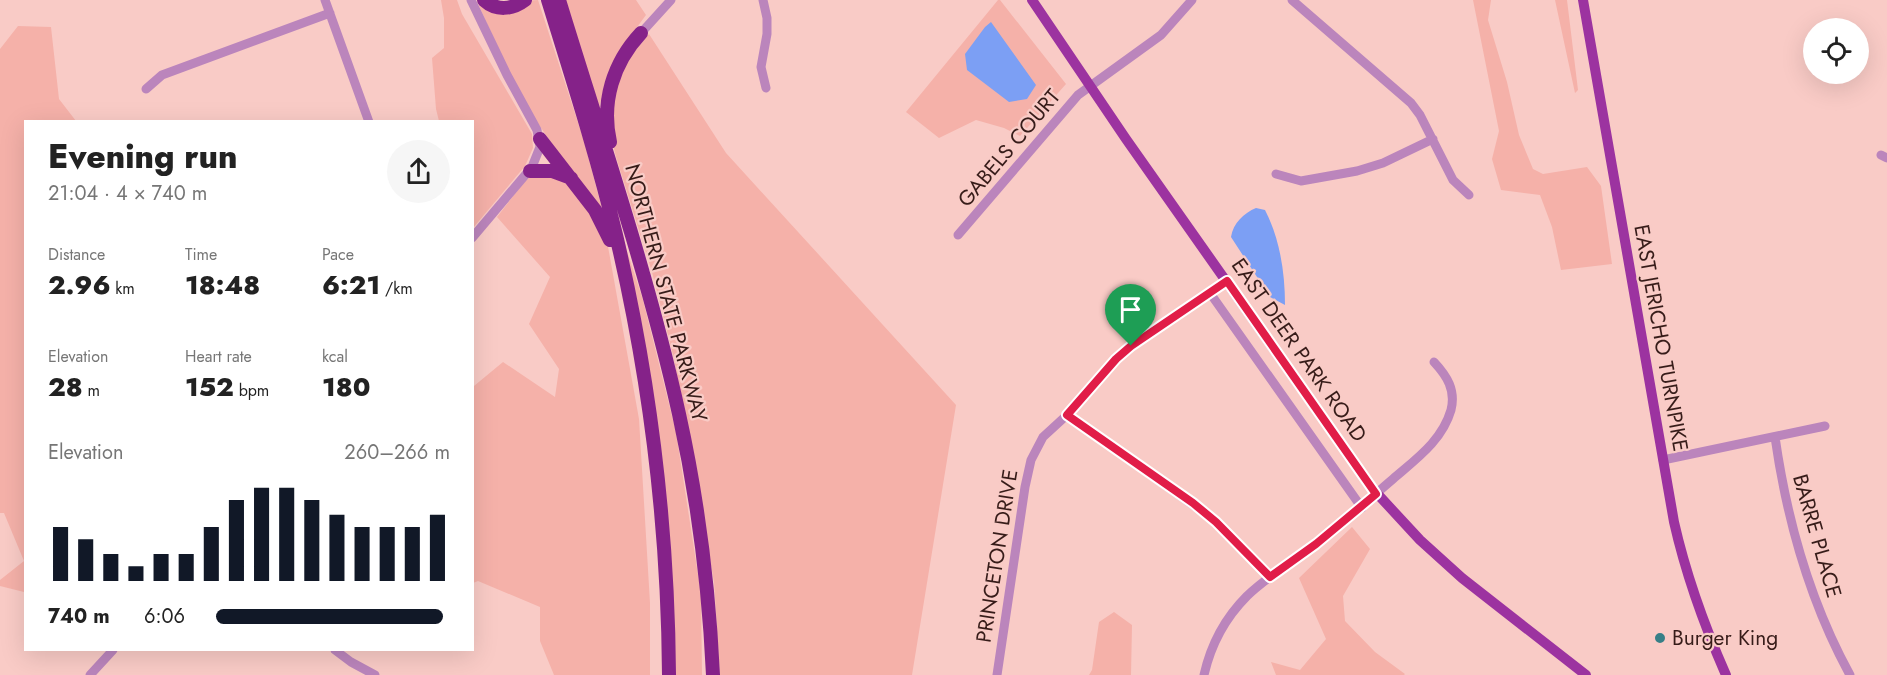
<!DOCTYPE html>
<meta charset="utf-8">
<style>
:root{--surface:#fff;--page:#f6f6f6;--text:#222;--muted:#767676;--accent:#111827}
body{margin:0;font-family:Jost,sans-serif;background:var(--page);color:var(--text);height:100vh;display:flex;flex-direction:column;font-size:22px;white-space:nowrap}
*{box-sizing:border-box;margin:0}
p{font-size:20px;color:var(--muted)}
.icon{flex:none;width:33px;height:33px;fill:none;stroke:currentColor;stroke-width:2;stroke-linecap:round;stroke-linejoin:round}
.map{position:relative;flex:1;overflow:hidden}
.side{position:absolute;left:24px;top:120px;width:450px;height:531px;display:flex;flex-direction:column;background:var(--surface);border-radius:0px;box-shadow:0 6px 24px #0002}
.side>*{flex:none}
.fabs{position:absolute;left:1803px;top:18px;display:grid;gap:12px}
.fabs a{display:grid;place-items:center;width:66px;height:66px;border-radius:50%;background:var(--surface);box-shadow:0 6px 24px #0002;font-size:30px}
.pin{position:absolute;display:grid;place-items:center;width:51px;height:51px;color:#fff;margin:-62px -26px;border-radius:50% 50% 50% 0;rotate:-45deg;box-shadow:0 0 6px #0007}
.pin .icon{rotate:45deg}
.round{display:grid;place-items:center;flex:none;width:63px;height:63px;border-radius:32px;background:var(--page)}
.head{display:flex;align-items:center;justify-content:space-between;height:102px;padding:0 24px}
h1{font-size:33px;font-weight:800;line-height:45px}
.stats{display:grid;grid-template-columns:repeat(3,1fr);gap:9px;height:102px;padding:6px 24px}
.stats div{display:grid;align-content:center}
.stats b{font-size:26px;font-weight:800}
.stats small{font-size:16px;font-weight:400}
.stats p{font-size:16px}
.chart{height:168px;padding:12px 24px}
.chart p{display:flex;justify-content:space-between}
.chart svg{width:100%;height:108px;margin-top:6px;stroke:var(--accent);stroke-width:6}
ul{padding:0 24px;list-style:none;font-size:20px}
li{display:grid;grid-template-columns:96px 72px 1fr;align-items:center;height:45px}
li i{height:15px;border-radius:8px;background:var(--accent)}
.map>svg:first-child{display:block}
</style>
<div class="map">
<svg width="1887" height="675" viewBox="0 0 1887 675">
<rect width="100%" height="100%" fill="#f9cbc6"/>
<path fill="#f5b1a9" d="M441 0H457L462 14 532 134 533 148 525 166 473 228 472 122 439 121 436 109 432 58 444 48V18Z
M538 0 585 144 602 209 598 210 537 122 511 76 479 6 480 4Z
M563 0H636L646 15C624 44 605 73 599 110Z
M998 0H1000L1066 84 1020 136 1004 128 976 120 939 138 906 112Z
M1473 0H1491L1488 20 1507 82 1519 135 1533 169 1543 174 1587 167 1601 186 1612 264 1561 270 1552 227 1540 195 1501 190 1492 159 1499 131Z
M1555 0H1567L1578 90 1575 93Z
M18 26 51 27 59 99 76 121 26 122 24 592 0 586V580L24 561 4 513H0V49Z
M649 34 726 153 956 405 912 675H720L714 582 674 359 652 272 616 157 608 125 612 89 625 63Z
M531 176H558L575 191 607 241 639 419 650 603V675H554L540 641V607L478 581 473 583 472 400 474 386 503 362 555 397 559 369 529 324 550 277 497 217 524 182Z
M623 239 643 300 676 432 701 594 702 675H672L667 547Z
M1352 527 1370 549 1343 596 1345 621 1375 652 1405 674 1404 675H1276L1271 662 1300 670 1326 639 1299 578Z
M1114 612 1132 625 1131 675H1089L1092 670 1099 622Z"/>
<path fill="#7c9ff4" d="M991 22 1036 85 1027 99 1009 102 967 70 965 54 985 27Z
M1256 208 1265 210C1280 239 1285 273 1285 305L1270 297 1231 237C1233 223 1244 213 1256 208Z"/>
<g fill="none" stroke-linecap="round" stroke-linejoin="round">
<path stroke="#bb85bc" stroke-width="9" d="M325 0 369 122
M471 0 507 75 537 130 540 147 532 167 472 238
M763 0 767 18V34L761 67 766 88
M1292 0 1411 103 1420 115 1453 180 1469 195
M641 33 671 0
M146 89 162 75 330 13
M1881 155 1887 158
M1276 174 1301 181 1357 171 1383 163 1433 139
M958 235 1078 95 1161 35 1192 0
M1210 293 1362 508
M1067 415 1217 522 1270 577
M1775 437C1787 521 1809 600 1850 675
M1663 460 1825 426
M335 650 351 662 375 675
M90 675 113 650
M997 675 1025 487 1031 460 1043 437 1067 415 1116 359 1131 346 1227 281
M1204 675C1211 644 1224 619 1247 596 1268 576 1293 561 1316 544 1343 524 1367 501 1393 479 1416 459 1442 441 1451 410 1456 390 1447 376 1434 362"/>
<path stroke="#9c33a0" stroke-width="10" d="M1032 0 1126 139 1371 487 1420 540 1462 578 1586 675
M1583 0 1674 522C1686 575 1704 625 1726 675"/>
<path stroke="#852289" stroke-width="14" d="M484 0C496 11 512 10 525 0
M548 0C572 78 597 156 616 235 650 379 668 527 669 675
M559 0C601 137 648 274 679 414 698 500 709 588 713 675
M540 139 595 210 610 240
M610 142C601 102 613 63 641 33
M530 171H552L571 178"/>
</g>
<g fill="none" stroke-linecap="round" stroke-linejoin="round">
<g stroke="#fff" stroke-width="12">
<path id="route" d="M1227 281 1376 494 1316 544 1270 577 1216 522 1193 503 1067 415 1116 359 1131 346Z"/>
</g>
<use href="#route" stroke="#e11d48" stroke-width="8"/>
</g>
<circle fill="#377f87" stroke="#f9cbc6" stroke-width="2" cx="1660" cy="638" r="6"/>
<g text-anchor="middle" stroke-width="4.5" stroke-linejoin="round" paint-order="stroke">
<g font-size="21" fill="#371c19" stroke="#f9cbc6">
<text transform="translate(1009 148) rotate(-50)" y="7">GABELS COURT</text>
<text transform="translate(666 293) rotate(75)" y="7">NORTHERN STATE PARKWAY</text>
<text transform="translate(1661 338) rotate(80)" y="7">EAST JERICHO TURNPIKE</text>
<text transform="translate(1299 350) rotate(55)" y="7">EAST DEER PARK ROAD</text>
<text transform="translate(1817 536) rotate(74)" y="7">BARRE PLACE</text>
<text transform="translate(997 556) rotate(-81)" y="7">PRINCETON DRIVE</text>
</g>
<g font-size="21" fill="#371c19" stroke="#f9cbc6" text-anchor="start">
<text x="1672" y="645">Burger King</text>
</g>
</g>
</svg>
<div class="fabs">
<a><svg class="icon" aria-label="locate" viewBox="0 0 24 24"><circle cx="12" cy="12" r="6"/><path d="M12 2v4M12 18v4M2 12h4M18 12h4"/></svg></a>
</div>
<div class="pin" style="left:1131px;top:346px;background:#1e9e55"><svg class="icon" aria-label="arrive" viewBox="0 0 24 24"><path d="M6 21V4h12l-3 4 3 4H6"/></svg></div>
<section class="side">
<div class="head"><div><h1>Evening run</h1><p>21:04 · 4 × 740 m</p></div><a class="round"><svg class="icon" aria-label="share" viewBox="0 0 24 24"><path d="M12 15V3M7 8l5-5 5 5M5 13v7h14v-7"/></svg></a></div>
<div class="stats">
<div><p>Distance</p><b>2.96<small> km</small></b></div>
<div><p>Time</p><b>18:48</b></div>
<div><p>Pace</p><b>6:21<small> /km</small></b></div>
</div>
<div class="stats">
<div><p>Elevation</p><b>28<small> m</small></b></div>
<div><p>Heart rate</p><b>152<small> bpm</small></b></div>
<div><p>kcal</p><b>180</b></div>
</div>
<div class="chart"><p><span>Elevation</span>260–266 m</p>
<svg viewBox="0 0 160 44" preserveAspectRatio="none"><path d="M5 44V22M15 44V27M25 44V33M35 44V38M45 44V33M55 44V33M65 44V22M75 44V11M85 44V6M95 44V6M105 44V11M115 44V17M125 44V22M135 44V22M145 44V22M155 44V17"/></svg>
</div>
<ul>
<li><b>740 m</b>6:06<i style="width:97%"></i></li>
</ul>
</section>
</div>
